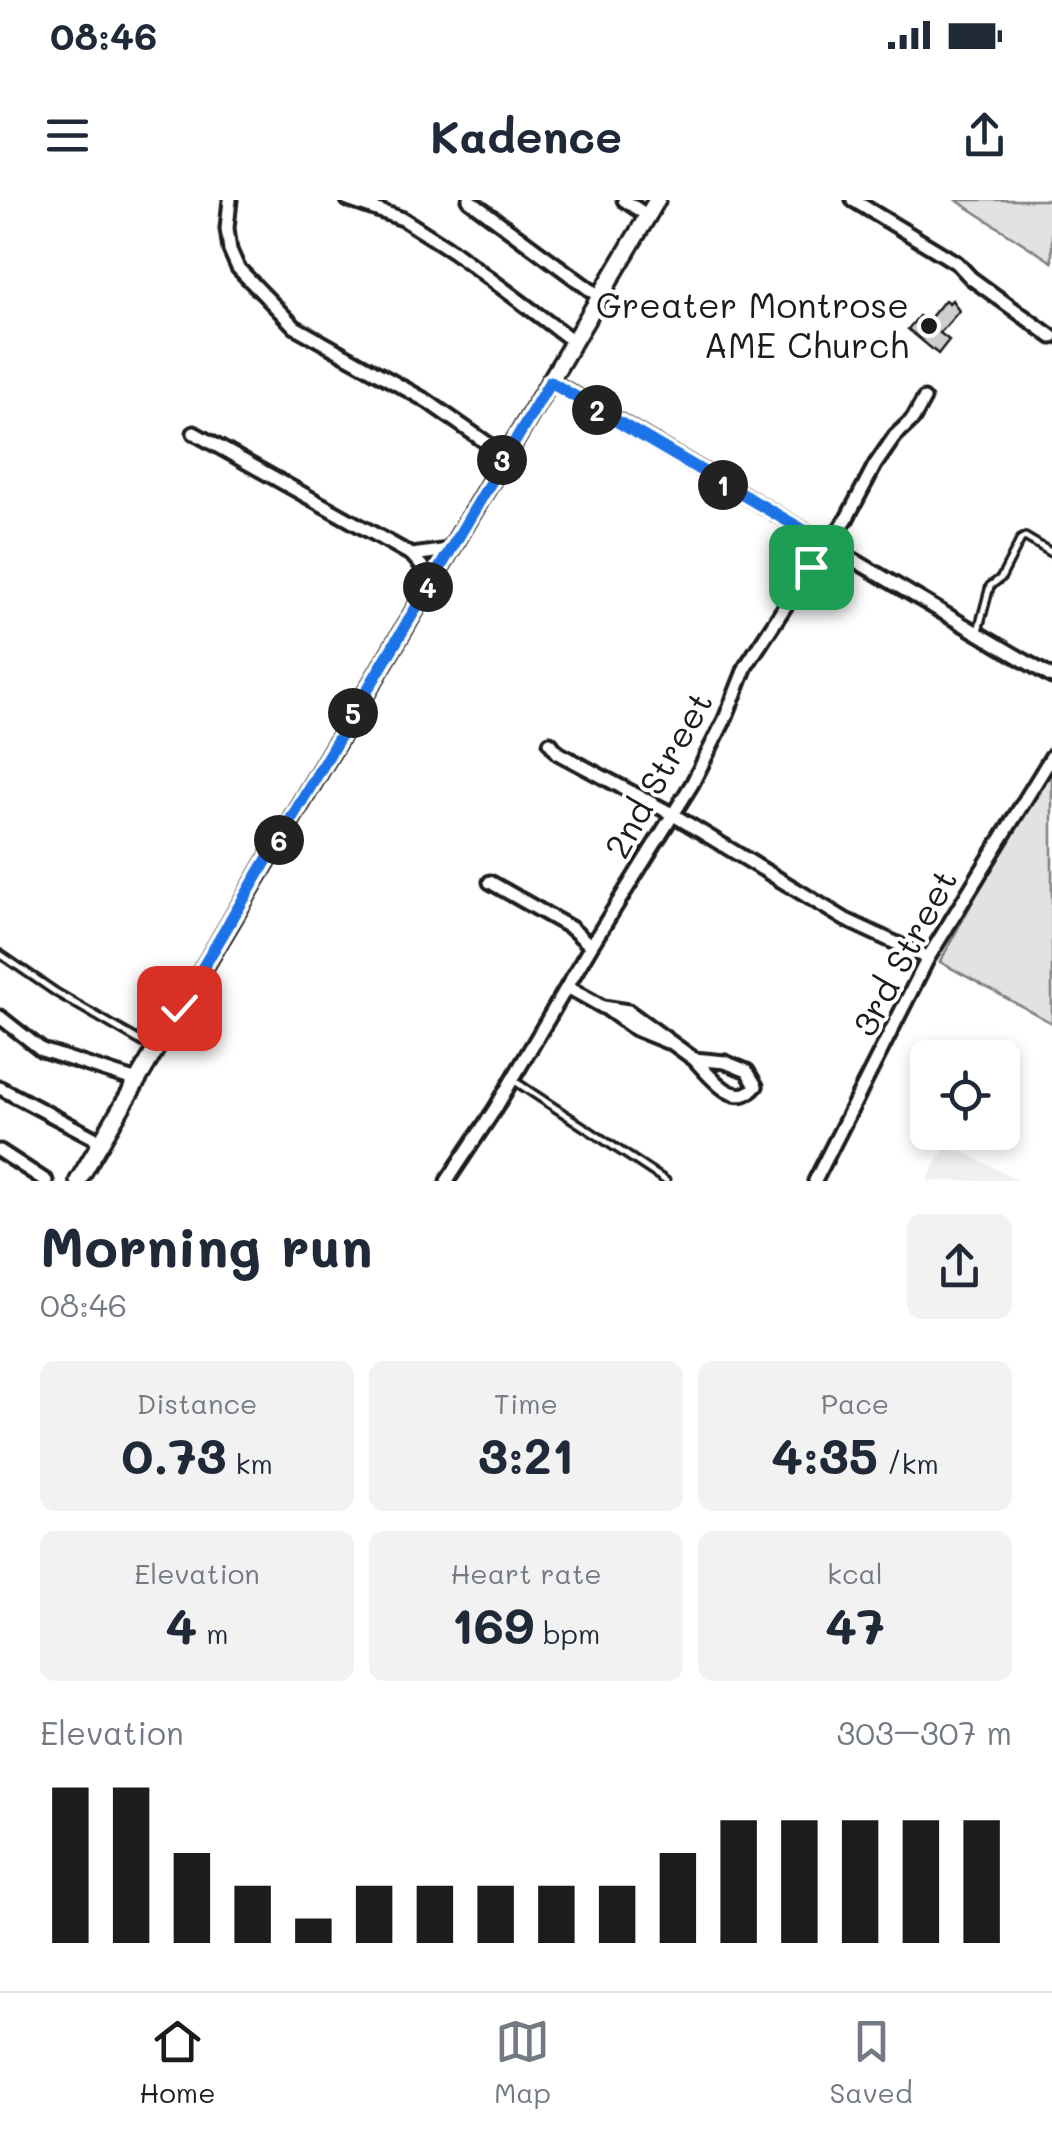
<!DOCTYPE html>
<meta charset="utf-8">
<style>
:root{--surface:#fff;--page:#f2f2f3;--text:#1f2937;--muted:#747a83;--line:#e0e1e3;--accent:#1c1c1c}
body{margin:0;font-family:Mali,sans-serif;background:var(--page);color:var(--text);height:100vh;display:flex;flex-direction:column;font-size:38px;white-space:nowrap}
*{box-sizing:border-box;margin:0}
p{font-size:32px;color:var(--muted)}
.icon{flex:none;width:55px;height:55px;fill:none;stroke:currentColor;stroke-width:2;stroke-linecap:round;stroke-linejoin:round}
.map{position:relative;height:981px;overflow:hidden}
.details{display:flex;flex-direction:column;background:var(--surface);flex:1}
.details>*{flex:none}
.fabs{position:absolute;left:910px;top:840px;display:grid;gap:20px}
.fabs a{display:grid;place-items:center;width:110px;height:110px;border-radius:15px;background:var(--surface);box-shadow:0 5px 15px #0003;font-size:50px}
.pin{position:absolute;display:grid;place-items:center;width:85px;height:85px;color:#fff;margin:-42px;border-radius:20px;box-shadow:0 5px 15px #0006}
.km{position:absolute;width:50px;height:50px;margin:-25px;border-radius:50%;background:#222;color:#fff;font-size:28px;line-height:50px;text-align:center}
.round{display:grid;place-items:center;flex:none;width:105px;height:105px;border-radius:15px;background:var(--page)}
.summary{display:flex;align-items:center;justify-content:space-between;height:170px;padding:0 40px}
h1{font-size:55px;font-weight:700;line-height:75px}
.stats{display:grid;grid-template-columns:repeat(3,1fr);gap:15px;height:170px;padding:10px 40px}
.stats div{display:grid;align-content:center;border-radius:15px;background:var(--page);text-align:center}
.stats b{font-size:50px;font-weight:700}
.stats small{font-size:28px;font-weight:400}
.stats p{font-size:28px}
.chart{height:280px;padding:20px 40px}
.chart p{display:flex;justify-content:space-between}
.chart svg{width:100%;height:180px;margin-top:10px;stroke:var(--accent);stroke-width:6}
.status{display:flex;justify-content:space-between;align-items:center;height:70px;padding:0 50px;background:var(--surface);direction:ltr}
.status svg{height:28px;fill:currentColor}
header{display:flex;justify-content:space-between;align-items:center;height:130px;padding:0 40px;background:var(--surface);font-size:45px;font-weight:700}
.dock{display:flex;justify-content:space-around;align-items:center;height:140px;border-top:2px solid var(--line);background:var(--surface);font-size:28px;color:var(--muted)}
.dock a{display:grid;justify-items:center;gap:5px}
.dock .active{color:var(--accent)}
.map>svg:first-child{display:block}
</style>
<div class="status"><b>08:46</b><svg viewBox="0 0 49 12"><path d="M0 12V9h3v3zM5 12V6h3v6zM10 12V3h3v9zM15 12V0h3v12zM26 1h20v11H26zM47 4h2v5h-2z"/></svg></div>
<header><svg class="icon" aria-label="menu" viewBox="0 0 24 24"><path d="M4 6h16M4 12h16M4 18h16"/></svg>Kadence<svg class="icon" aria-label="share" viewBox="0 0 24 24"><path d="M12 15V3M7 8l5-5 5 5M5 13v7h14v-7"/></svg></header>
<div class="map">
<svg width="1052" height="981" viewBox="0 0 1052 981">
<rect width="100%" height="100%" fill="#fff"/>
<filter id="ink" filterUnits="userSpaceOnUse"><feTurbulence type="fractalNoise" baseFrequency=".01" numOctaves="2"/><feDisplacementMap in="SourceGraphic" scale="20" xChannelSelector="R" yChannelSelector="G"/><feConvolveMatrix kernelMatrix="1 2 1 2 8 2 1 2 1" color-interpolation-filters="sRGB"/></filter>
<g filter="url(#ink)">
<path fill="#f0f0f0" d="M947 943 1019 981H927Z"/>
<path fill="#e2e2e2" stroke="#7f7f7f" stroke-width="2.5" d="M956 0H1052V62Z
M1052 554V823L940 762Z"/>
<path fill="#cecece" stroke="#1c1c1c" stroke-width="2.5" d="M945 100 949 103 952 100 959 111 940 133 949 140 938 154 908 129 919 116 927 122Z"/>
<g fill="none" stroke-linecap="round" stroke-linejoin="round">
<g stroke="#1c1c1c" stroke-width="12">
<path id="service" d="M978 431 990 386 1001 378 1021 339 1025 337 1052 353
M0 754 57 793 152 848
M513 880 666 981"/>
</g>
<g stroke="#1c1c1c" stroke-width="19">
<path id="minor" d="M230 0 227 28 230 50 238 68 295 127 427 201 504 255
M348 0 403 19 453 51 573 141
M469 0 600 97
M624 0 648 16
M853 0 957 63 971 78 1052 137
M551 181 1052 477
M194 233 412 355 449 350
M412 355 433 379
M550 543 558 553 672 614 846 720 928 758
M490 682 571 728 591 746
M569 788 603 807 628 811 694 859 725 862 747 871 756 886C735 911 710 876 694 859
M607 809 635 829 667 842
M0 817 42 850 137 881
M0 888 102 942
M0 951 46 981
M447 981 495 909 591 746 692 584 725 519 746 466 811 367 846 320 875 265 895 236 913 219 924 199
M815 981 928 758 1052 556"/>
</g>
<g stroke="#1c1c1c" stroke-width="22">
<path id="secondary" d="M78 981 657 0"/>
</g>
<use href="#service" stroke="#fff" stroke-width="5"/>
<use href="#minor" stroke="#fff" stroke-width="11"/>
<use href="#secondary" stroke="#fff" stroke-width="15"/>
</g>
</g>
<g fill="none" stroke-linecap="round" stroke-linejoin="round" filter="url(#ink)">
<g stroke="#fff" stroke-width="20">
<path id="route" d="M179 808 550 182 827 344 811 367"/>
</g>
<use href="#route" stroke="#1a73e8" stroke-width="12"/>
</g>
<circle fill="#1c1c1c" stroke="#fff" stroke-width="4" cx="929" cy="126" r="10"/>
<g text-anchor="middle" stroke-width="8" stroke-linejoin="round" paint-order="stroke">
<g font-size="35" fill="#1c1c1c" stroke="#fff" text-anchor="end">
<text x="909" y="118">Greater Montrose<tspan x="909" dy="40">AME Church</tspan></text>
</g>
<g font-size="35" fill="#1c1c1c" stroke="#fff">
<text transform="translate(659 575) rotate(-61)" y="12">2nd Street</text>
<text transform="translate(905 753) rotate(-62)" y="12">3rd Street</text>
</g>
</g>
</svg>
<div class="fabs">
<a><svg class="icon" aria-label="locate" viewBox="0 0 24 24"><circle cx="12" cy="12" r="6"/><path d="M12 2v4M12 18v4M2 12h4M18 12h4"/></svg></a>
</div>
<div class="pin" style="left:811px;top:367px;background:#1e9e55"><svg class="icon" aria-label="arrive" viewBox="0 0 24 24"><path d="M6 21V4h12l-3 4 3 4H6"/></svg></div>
<div class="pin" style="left:179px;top:808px;background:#d93025"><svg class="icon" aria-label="check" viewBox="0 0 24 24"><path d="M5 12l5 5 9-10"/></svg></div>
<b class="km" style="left:723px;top:285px">1</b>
<b class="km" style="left:597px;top:210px">2</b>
<b class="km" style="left:502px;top:260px">3</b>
<b class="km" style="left:428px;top:387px">4</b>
<b class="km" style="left:353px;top:513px">5</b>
<b class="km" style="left:279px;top:640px">6</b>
</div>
<section class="details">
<div class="summary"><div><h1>Morning run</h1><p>08:46</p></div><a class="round"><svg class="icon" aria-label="share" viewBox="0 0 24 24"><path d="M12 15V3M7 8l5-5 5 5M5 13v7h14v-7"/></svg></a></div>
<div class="stats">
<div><p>Distance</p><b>0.73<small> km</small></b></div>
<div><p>Time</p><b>3:21</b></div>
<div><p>Pace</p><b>4:35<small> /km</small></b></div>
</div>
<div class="stats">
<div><p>Elevation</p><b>4<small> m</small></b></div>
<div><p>Heart rate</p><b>169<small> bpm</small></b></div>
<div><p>kcal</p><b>47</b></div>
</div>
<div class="chart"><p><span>Elevation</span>303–307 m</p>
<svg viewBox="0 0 160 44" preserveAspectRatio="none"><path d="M5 44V6M15 44V6M25 44V22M35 44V30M45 44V38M55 44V30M65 44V30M75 44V30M85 44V30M95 44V30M105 44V22M115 44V14M125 44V14M135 44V14M145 44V14M155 44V14"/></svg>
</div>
</section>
<nav class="dock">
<a class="active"><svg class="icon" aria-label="home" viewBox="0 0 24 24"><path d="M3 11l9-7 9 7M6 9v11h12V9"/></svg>Home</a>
<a><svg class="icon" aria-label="map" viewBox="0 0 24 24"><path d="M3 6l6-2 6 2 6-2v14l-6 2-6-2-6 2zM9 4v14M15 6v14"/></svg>Map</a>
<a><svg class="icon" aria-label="saved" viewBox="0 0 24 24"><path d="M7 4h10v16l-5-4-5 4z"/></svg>Saved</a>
</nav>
